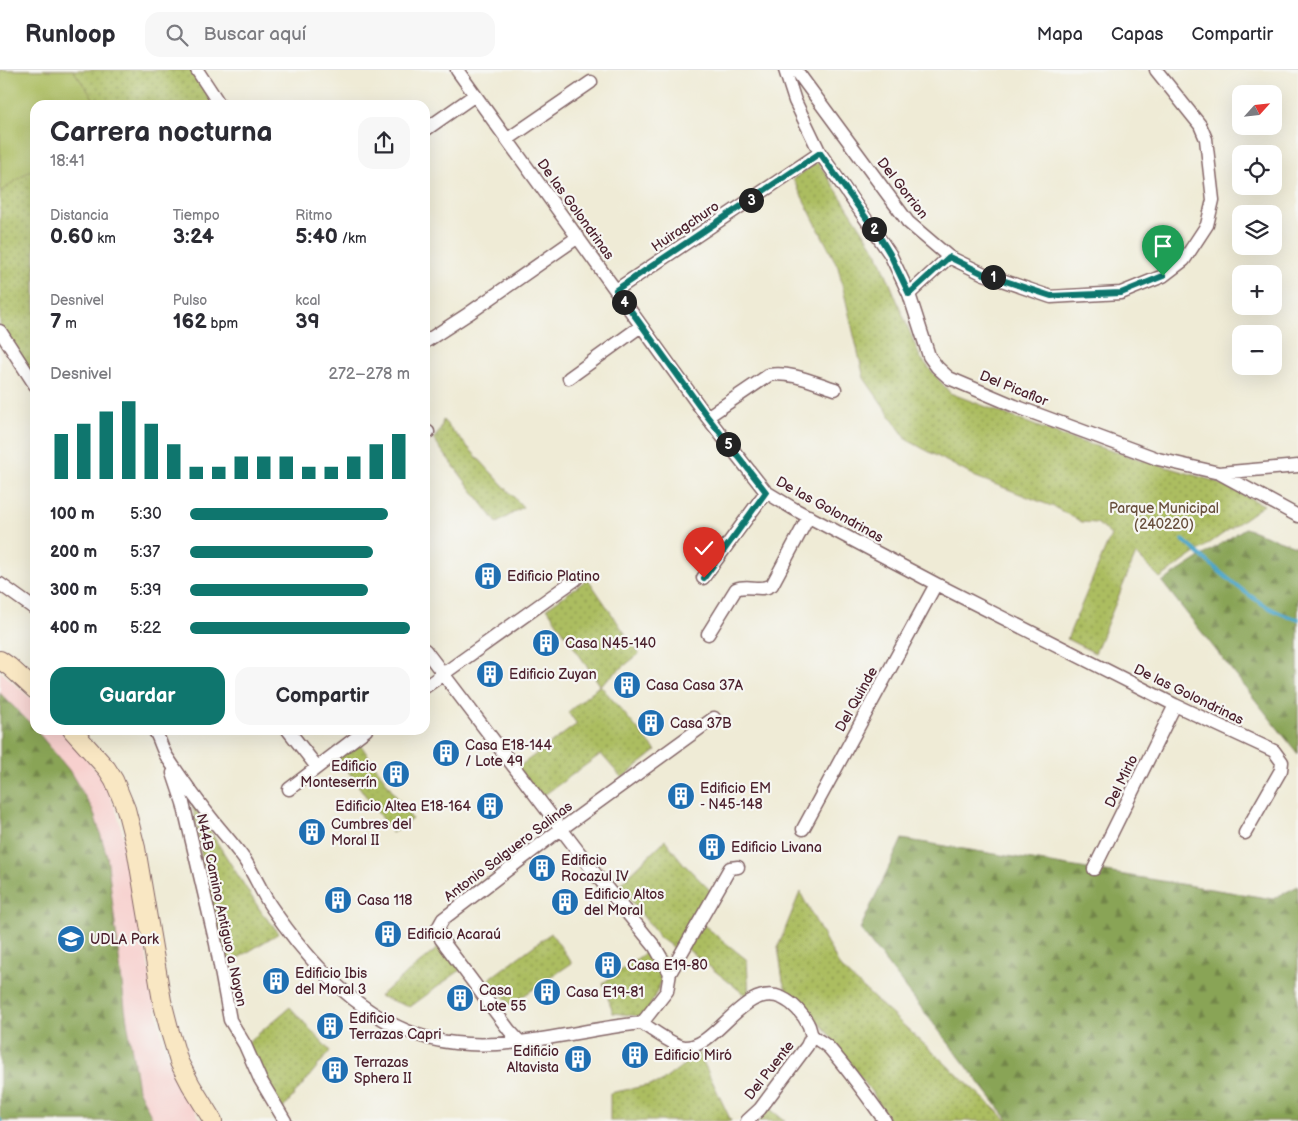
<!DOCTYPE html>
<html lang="es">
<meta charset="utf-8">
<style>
:root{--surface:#fff;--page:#f7f7f7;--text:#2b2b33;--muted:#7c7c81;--line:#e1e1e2;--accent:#0f766e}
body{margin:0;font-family:"Balsamiq Sans",sans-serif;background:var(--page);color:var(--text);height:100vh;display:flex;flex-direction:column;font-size:19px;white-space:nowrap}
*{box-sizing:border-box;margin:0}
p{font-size:16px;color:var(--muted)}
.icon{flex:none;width:28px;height:28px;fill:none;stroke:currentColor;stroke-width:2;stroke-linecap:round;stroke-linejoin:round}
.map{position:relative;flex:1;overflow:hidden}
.details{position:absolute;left:30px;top:30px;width:400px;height:635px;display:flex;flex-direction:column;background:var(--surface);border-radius:15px;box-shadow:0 5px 20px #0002}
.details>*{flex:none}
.needle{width:32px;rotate:63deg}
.tools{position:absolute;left:1232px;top:15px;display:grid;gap:10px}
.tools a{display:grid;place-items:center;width:50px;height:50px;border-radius:10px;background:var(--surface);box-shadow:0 5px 20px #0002;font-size:25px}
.pin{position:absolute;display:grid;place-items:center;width:42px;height:42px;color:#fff;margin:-51px -21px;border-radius:50% 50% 50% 0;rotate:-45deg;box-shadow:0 0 5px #0007}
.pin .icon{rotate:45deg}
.km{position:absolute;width:25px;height:25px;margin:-12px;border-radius:50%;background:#222;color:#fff;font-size:14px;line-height:25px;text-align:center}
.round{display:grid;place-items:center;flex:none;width:52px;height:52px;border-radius:15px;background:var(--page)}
.summary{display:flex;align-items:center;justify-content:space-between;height:85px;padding:0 20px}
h1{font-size:28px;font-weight:800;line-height:38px}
.figures{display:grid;grid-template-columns:repeat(3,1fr);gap:8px;height:85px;padding:5px 20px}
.figures div{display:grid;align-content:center}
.figures b{font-size:21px;font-weight:800}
.figures small{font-size:14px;font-weight:400}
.figures p{font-size:14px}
.chart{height:140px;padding:10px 20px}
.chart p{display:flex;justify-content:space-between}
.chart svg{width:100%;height:90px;margin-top:5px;stroke:var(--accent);stroke-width:6}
.action{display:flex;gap:10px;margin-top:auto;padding:10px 20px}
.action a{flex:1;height:58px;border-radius:15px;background:var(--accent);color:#fff;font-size:20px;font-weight:800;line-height:58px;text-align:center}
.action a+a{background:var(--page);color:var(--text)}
ul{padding:0 20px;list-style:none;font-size:16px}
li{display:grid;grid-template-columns:80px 60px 1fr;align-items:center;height:38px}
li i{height:12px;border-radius:6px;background:var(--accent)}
header{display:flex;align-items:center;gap:30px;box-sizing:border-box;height:70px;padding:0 25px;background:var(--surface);border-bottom:1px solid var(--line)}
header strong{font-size:24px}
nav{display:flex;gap:28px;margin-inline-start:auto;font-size:18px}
.search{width:350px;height:45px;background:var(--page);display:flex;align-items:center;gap:12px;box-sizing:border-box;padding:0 18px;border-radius:15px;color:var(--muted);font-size:19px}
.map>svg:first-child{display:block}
</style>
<header>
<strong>Runloop</strong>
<div class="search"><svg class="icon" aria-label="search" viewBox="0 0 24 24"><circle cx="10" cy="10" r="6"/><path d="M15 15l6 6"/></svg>Buscar aquí</div>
<nav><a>Mapa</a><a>Capas</a><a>Compartir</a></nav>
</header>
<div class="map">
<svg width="1298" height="1051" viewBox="0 0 1298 1051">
<defs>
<pattern id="grass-dots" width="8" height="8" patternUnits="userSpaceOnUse" patternTransform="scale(1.25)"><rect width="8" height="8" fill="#acbd61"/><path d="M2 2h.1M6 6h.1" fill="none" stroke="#8e9950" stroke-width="1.8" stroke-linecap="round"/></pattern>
<pattern id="forest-firs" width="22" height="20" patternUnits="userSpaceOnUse" patternTransform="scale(1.25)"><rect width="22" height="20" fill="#89a457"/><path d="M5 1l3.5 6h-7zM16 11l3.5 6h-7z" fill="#728548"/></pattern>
</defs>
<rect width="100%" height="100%" fill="#f6f6f2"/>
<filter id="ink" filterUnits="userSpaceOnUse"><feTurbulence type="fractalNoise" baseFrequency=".02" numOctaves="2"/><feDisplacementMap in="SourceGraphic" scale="10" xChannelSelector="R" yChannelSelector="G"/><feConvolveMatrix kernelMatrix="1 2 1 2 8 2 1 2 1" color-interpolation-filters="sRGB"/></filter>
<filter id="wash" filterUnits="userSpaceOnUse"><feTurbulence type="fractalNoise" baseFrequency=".0096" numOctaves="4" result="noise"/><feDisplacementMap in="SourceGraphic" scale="20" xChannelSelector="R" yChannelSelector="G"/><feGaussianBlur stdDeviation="1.12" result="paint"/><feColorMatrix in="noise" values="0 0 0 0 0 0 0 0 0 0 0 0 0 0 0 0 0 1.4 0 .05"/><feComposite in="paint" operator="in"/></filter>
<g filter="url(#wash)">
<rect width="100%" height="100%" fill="#efebd6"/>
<path fill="#f7d0ce" d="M0 601 35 632V660H61L99 704 106 716 116 740 126 776 161 964 179 1017 202 1051H28L0 913Z"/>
<path fill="url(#grass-dots)" stroke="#7b6e46" d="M0 0H197L216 30 209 35H35V309L0 255Z
M818 92 878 184 920 287 950 323 1065 367 1214 411 1264 435 1160 508 1136 484 1095 583 1067 569 1111 465 1097 453 1082 452 1054 437 976 407 907 370 864 308 838 197 793 109Z
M443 350 523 437 497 453 433 369 440 361Z
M588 509 639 584 600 615 656 681 622 708 601 684 540 728 517 698 577 654 568 642 600 615 547 538Z
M358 671 412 749 392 763 338 687Z
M192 733 262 843 279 863 225 896 209 828Z
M665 770 683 793 711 821 677 880 660 868 619 815Z
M800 822 840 897 1008 1051H889L871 1021 824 958 788 925 783 911 778 877Z
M700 852 747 890 749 928 686 878Z
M551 863 572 893 510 935 489 909Z
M449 869 466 896 410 937 379 926Z
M652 878 670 892 645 947 613 943 603 913Z
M290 937 330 981 281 1041 245 975Z
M699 983 731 1051H610V1023L660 1013Z
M764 1034 785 1051H746Z"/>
<path fill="url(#forest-firs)" stroke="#6a6241" d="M1245 458 1298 477V684L1162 512Z
M0 623 30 653 69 700 93 740 107 786 125 938 138 1019 154 1051H0Z
M902 769 1273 829 1298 816V1051H1009L860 859Z"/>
<path fill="#acbd61" stroke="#7b6e46" d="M0 0H73L98 35H35V97L0 122Z"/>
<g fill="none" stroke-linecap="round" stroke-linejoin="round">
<path stroke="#4ca6ca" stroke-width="4" d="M1183 470C1213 495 1260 542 1298 549
M0 1050V1051"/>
</g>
</g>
<g filter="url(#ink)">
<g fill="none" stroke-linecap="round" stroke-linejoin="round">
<g stroke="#846667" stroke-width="15">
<path id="street" d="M197 0 220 35
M457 0 707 347 766 422 794 439 936 514 1175 635 1274 681 1282 692 1281 700 1245 763
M785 0 795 31 820 83 890 184 909 224 929 286 937 297 949 308 1015 336 1158 389 1219 403 1298 396
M796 0 908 152 949 187 984 204 1051 227 1121 223 1163 206 1184 190 1207 155 1213 130 1206 69 1200 55 1156 0
M425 60 475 25
M508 69 591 12
M616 220 820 83
M909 224 949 187
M0 261 35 315
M425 272 468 244 578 167
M569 308 641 256
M707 347 769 305C791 301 815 313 835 319
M425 364 428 362
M1219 403 1298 446
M703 508 766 422
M0 514 35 539
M708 564 736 519C748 514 761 522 772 515L809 446
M425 580 597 806 655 877 670 903
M425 617 576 509
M154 660C160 668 161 678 167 687 181 708 196 729 211 748 222 762 234 775 244 789 254 804 261 821 270 835 313 899 375 965 455 973 518 980 580 959 642 953
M288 660 317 697
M173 703 183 733 216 874 230 950 245 975 260 1009 285 1051
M289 719 366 660
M803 759 936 514
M1094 799 1175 635
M642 953C652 960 674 976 685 977 717 978 744 911 782 928 793 933 803 944 808 954 810 957 810 962 812 965 816 970 825 973 830 979 850 1002 867 1026 885 1051
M642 953 667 921 670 903 730 798 738 797
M520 972 509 960 441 869 438 858 443 849 553 765 714 648
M747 1051 760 1039 807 976 812 965"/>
</g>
<g stroke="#846667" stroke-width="20">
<path id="secondary" d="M0 590 10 597 35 620
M72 660 107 699 114 710 126 739 136 778 162 931 170 962 179 992 191 1015 213 1051"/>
</g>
<use href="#street" stroke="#fff" stroke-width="12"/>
<use href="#secondary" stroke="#f9e7c3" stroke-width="18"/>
</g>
</g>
<g fill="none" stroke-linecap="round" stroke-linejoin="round" filter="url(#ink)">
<g stroke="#fff" stroke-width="10">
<path id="route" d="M704 508 766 422 707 346 616 220 820 83 881 169 890 184 909 224 949 187 984 204 1051 226 1121 223 1163 206"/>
</g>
<use href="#route" stroke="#0f766e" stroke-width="6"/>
</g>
<defs>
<g id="building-disc" transform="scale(1.4375)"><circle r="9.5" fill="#1f6fb2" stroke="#f6f6f2"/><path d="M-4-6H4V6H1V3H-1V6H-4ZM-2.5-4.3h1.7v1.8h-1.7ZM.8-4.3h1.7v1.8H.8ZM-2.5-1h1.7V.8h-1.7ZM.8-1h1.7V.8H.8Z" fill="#fff"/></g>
<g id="university-disc" transform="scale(1.4375)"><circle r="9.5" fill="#1f6fb2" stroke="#f6f6f2"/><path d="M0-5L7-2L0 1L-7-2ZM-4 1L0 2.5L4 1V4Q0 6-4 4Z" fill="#fff"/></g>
</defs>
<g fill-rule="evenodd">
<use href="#building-disc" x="488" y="506"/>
<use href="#building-disc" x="546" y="573"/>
<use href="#building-disc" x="490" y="604"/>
<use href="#building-disc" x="627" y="615"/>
<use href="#building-disc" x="651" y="653"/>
<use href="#building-disc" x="446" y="683"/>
<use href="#building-disc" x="396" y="704"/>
<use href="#building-disc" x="681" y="726"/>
<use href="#building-disc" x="490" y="736"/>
<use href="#building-disc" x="312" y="762"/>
<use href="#building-disc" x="712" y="777"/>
<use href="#building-disc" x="542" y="798"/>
<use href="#building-disc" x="338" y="830"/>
<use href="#building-disc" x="565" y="832"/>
<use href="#building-disc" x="388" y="864"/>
<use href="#university-disc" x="71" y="869"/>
<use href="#building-disc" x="608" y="895"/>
<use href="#building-disc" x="276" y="911"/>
<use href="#building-disc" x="547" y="922"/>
<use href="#building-disc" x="460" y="928"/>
<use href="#building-disc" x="330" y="956"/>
<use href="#building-disc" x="635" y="985"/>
<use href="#building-disc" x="578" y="989"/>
<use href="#building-disc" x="335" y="1000"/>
</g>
<g text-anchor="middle" stroke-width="4.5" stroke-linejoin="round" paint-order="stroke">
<g font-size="14" fill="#4a1f2b" stroke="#f6f6f2">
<text transform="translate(903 118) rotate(52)" y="5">Del Gorrion</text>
<text transform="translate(576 139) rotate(54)" y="5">De las Golondrinas</text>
<text transform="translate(685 156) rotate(-34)" y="5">Huiragchuro</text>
<text transform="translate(1014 318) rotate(22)" y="5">Del Picaflor</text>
<text transform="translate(830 439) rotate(29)" y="5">De las Golondrinas</text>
<text transform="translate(1189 624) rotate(26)" y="5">De las Golondrinas</text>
<text transform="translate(856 629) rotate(-61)" y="5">Del Quinde</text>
<text transform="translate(1121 711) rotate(-64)" y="5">Del Mirlo</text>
<text transform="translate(508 781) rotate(-37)" y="5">Antonio Salguero Salinas</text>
<text transform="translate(222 840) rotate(78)" y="5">N44B Camino Antiguo a Nayon</text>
<text transform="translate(769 1000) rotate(-52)" y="5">Del Puente</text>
</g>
<g font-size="14" fill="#674e3b" stroke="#f6f6f2">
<text x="1164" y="443">Parque Municipal<tspan x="1164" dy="16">(240220)</tspan></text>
</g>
<g font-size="14" fill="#4a1f2b" stroke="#f6f6f2" text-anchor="start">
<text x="507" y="511">Edificio Platino</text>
<text x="565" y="578">Casa N45-140</text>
<text x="509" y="609">Edificio Zuyan</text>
<text x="646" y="620">Casa Casa 37A</text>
<text x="670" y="658">Casa 37B</text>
<text x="465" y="680">Casa E18-144<tspan x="465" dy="16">/ Lote 49</tspan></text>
<text x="377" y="701" text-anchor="end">Edificio<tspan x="377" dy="16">Monteserrín</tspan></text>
<text x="700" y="723">Edificio EM<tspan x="700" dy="16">- N45-148</tspan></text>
<text x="471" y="741" text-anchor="end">Edificio Altea E18-164</text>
<text x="331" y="759">Cumbres del<tspan x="331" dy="16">Moral II</tspan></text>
<text x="731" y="782">Edificio Livana</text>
<text x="561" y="795">Edificio<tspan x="561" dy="16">Rocazul IV</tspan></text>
<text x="584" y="829">Edificio Altos<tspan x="584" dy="16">del Moral</tspan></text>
<text x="357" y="835">Casa 118</text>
<text x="407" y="869">Edificio Acaraú</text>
<text x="90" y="874">UDLA Park</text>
<text x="627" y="900">Casa E19-80</text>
<text x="295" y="908">Edificio Ibis<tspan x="295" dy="16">del Moral 3</tspan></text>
<text x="479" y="925">Casa<tspan x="479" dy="16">Lote 55</tspan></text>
<text x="566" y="927">Casa E19-81</text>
<text x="349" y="953">Edificio<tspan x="349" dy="16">Terrazas Capri</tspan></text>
<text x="559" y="986" text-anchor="end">Edificio<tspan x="559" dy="16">Altavista</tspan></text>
<text x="654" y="990">Edificio Miró</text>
<text x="354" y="997">Terrazas<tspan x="354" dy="16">Sphera II</tspan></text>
</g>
</g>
</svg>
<div class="tools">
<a><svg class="needle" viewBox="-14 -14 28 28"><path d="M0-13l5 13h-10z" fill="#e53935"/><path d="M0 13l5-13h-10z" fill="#7c7c81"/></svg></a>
<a><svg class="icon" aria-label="locate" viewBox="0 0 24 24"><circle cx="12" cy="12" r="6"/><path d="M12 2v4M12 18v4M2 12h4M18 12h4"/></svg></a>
<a><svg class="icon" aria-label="layers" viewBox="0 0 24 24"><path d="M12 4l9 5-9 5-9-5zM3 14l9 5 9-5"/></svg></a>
<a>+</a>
<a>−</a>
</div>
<div class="pin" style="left:1163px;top:206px;background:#1e9e55"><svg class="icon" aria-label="arrive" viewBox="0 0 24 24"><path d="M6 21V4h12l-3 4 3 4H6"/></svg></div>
<div class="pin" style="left:704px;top:508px;background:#d93025"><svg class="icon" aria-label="check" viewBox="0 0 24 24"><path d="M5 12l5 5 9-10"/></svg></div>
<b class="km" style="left:993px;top:207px">1</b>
<b class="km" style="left:874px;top:159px">2</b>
<b class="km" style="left:751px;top:130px">3</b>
<b class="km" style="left:624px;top:232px">4</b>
<b class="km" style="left:728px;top:374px">5</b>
<section class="details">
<div class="summary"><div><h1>Carrera nocturna</h1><p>18:41</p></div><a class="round"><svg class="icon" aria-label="share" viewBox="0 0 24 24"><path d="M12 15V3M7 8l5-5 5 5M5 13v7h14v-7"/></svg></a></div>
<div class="figures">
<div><p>Distancia</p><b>0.60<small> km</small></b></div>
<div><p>Tiempo</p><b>3:24</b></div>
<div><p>Ritmo</p><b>5:40<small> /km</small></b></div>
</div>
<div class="figures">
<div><p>Desnivel</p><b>7<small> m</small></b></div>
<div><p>Pulso</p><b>162<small> bpm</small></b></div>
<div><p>kcal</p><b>39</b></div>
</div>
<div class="chart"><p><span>Desnivel</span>272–278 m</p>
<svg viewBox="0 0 160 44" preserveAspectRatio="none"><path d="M5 44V22M15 44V17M25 44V11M35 44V6M45 44V17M55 44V27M65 44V38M75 44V38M85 44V33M95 44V33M105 44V33M115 44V38M125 44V38M135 44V33M145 44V27M155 44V22"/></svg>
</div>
<ul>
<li><b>100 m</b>5:30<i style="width:90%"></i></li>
<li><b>200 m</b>5:37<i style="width:83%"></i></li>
<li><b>300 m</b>5:39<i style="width:81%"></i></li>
<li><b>400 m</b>5:22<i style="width:100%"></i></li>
</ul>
<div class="action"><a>Guardar</a><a>Compartir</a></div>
</section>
</div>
